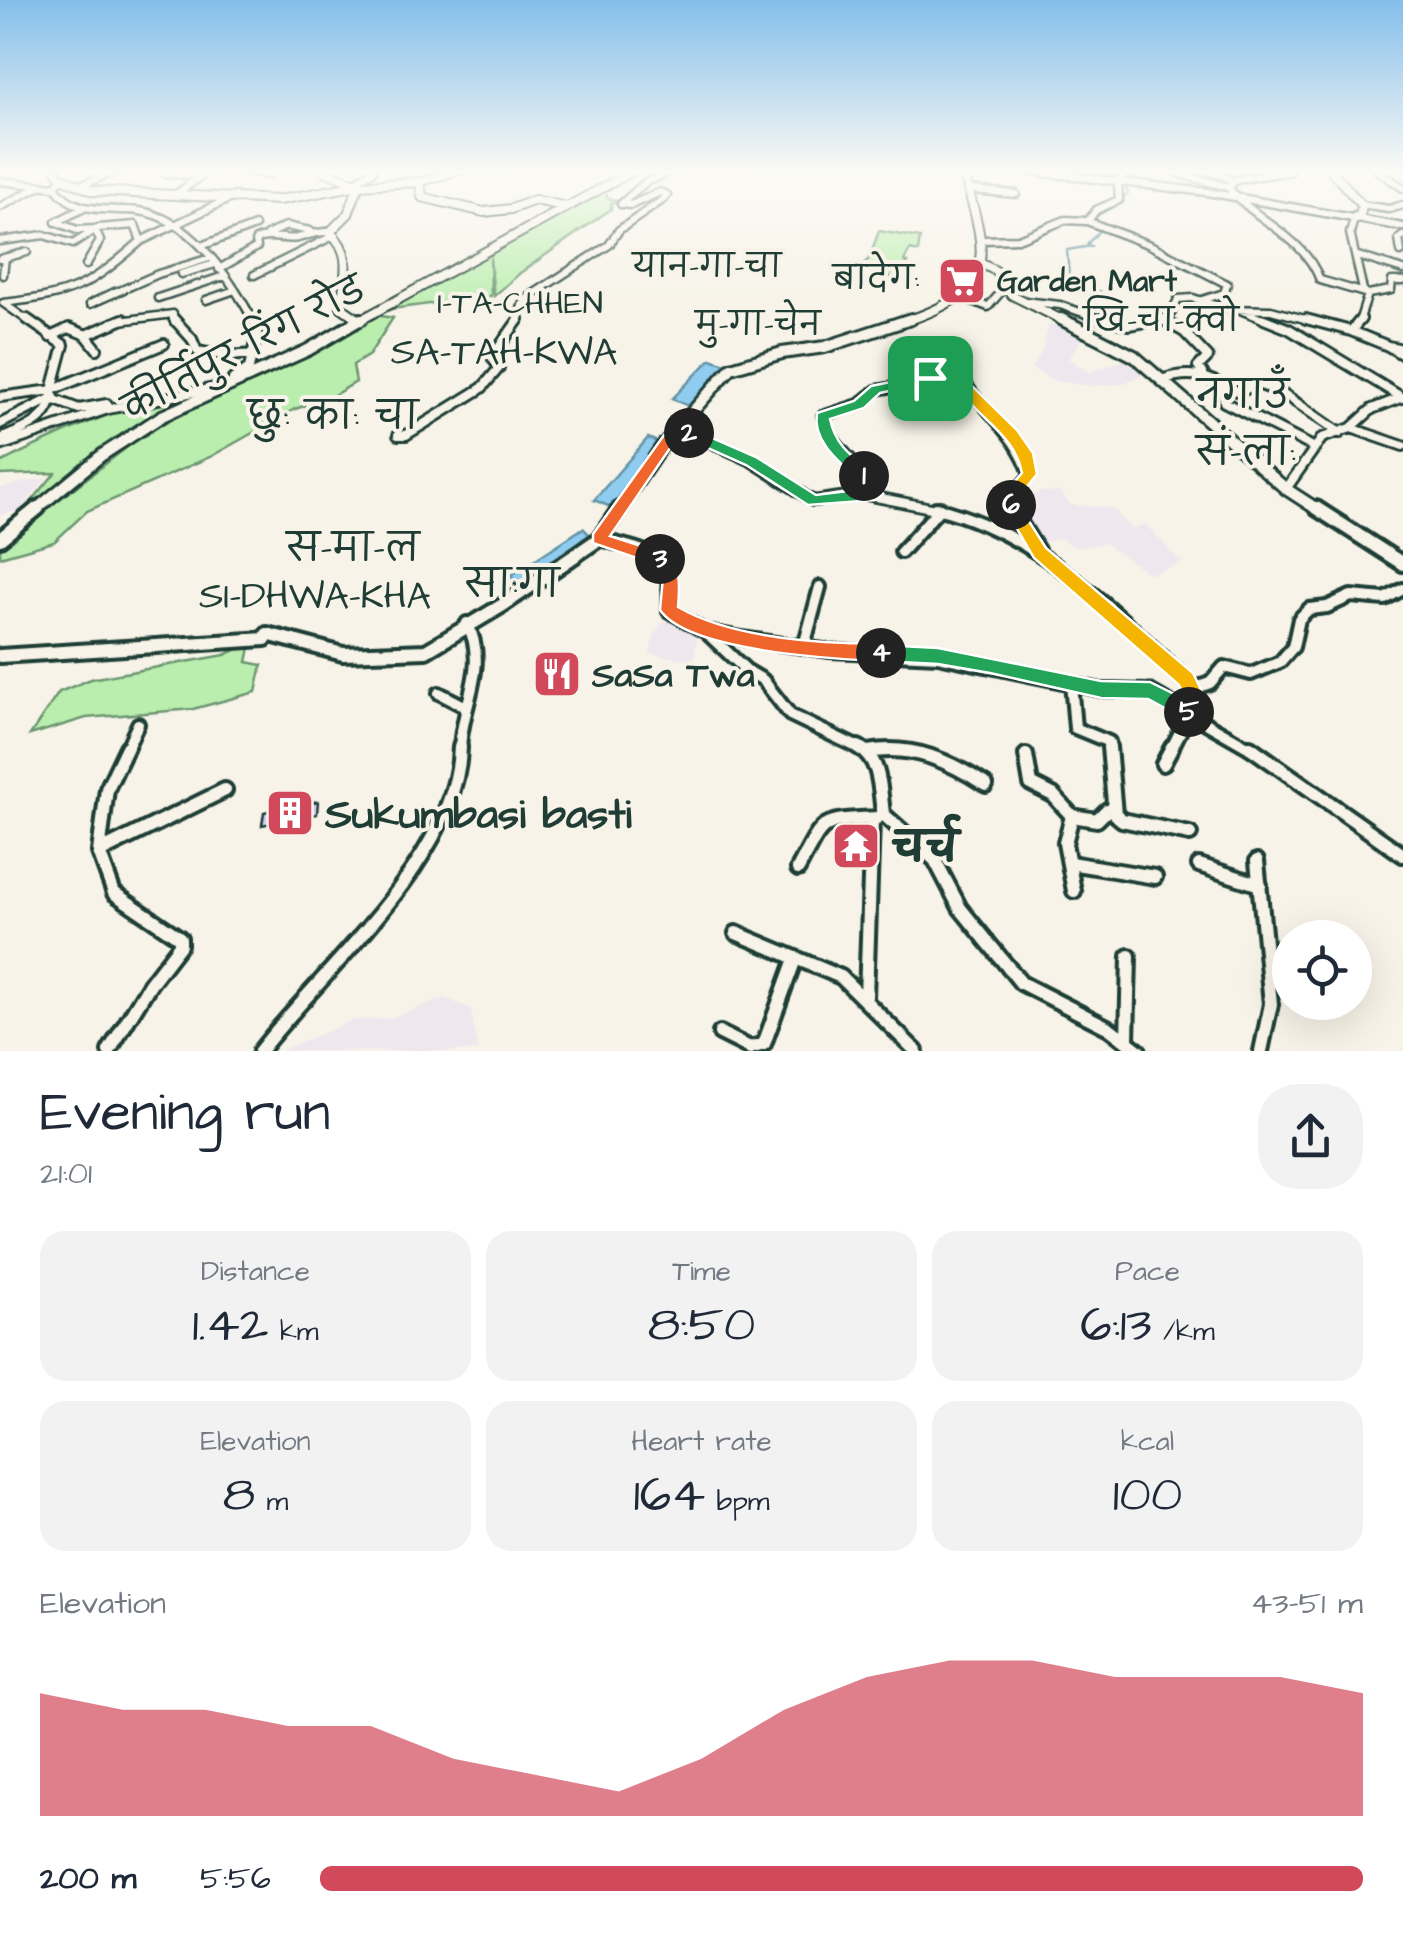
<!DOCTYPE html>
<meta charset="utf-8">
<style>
:root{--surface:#fff;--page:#f2f2f3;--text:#1f2937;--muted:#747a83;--accent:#d1495b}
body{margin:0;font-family:"Architects Daughter","Playpen Sans Deva",sans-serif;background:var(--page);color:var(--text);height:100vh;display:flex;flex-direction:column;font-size:38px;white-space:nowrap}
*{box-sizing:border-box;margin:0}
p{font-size:32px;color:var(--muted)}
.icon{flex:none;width:55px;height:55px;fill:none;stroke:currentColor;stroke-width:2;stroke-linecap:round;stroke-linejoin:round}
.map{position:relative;height:1051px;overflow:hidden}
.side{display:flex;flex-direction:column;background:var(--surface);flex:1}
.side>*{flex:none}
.buttons{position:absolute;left:1272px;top:920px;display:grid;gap:20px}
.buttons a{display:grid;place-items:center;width:100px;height:100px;border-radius:50%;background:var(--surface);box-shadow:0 10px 40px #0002;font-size:50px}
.pin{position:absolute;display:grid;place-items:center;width:85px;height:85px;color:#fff;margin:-42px;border-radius:20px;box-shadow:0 5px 15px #0006}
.km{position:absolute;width:50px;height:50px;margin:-25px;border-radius:50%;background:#222;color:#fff;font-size:28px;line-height:50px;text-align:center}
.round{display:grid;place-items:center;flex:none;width:105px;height:105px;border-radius:40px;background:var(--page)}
.headline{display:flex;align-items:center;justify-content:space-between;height:170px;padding:0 40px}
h1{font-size:55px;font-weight:600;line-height:75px}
.metrics{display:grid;grid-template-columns:repeat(3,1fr);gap:15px;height:170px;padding:10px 40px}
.metrics div{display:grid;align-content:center;border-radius:25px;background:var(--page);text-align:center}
.metrics b{font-size:50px;font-weight:600}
.metrics small{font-size:28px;font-weight:400}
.metrics p{font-size:28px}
.chart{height:280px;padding:20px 40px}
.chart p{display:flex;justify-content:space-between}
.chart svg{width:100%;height:180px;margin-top:10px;fill:var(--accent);opacity:.7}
ul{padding:0 40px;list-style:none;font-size:32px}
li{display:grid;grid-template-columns:160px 120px 1fr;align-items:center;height:75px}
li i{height:25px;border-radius:12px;background:var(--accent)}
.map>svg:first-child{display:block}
</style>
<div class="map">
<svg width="1403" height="1051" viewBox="0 0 1403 1051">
<rect width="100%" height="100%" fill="#f7f3e8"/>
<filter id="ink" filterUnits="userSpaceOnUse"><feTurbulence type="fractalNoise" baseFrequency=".01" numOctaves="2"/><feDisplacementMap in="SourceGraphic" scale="20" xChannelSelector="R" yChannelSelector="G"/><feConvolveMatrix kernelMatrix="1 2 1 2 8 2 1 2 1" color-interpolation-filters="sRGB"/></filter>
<g filter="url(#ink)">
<path fill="#efe7ee" d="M1049 325 1066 326 1085 334 1069 359 1090 372 1131 358 1150 371 1123 384 1089 386 1055 381 1031 368 1041 354Z
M48 477 20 510 0 515V488Z
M1039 492H1060L1071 505 1113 508 1131 529 1145 524 1182 563 1150 574 1103 543 1076 548 1060 538 1038 544 1026 529 1018 501Z
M665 620 697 633 694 660 650 654 654 634Z
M445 998 471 1009 478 1051H280L354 1020 387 1019Z"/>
<path fill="#baeeae" stroke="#6c9671" stroke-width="2.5" d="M604 184 607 197 621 203H611V209L520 273 494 296 490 258 491 296 376 311 409 288 490 250 491 255 493 249 580 205Z
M879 231 920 238 918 252 910 250 904 261 908 263 894 279 872 269H857L869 259Z
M370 314 393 318 369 355 353 365 356 382 327 399 295 409 210 457 87 511 54 542 0 557V545L165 418 262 378Z
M210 391 176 402 30 509 27 507 55 473 0 475V463C68 429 134 399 210 391Z
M251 643 247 662 262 665 256 692 193 709 86 718 30 735 59 692 91 679 225 655Z"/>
<path fill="#8fccef" stroke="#6293a4" stroke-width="2.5" d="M711 359 729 365 691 407 672 399Z
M648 438 660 443 615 509 594 500Z
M583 528 593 538 521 586 510 576Z"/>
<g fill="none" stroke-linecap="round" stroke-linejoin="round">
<path stroke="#6293a4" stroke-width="2.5" d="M1122 199 1128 193 1125 185
M1096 222 1095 217 1117 204
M1076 320 1078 311 1101 292 1069 278 1067 250 1091 246 1087 244 1101 229"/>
</g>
<path fill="#dbcbfd" stroke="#1f3d34" stroke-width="2.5" d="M318 801 317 814 262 825 264 812Z"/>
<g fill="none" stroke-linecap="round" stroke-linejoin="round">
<g stroke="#1f3d34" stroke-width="11">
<path id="minor-far3" d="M57 171 62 178 55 187C80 222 120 202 155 215 199 230 233 283 254 322
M247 171 269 175
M1028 171 1207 192 1403 227
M1211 171 1234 181
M1291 171 1236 180 1228 187C1256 222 1303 235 1320 280L1368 294 1359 322
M1378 171 1403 188
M1176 173 1228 187
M166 174 202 175 178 193
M0 181 55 187
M420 182 458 171
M353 183 373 171
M82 185 115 171
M972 190 1016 194
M1361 205 1389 209 1403 205
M0 207 40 186
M84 208 56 222 77 230 95 229 100 241 86 265
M1355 216 1350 233 1363 290
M1088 221 1096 210 1119 200 1118 183 1123 176 1119 171
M267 235 286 226 310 231
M983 240 1018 239 1065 220 1087 221 1150 245 1227 284 1224 293 1202 300
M0 241 44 235 73 244 98 228 135 225 141 241 235 196
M201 246 255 226
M1401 252 1399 239 1403 236
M1358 256 1403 270
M0 259 27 252
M219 269 257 247 256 240C270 233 283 241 298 238 310 235 316 231 330 232
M181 274 215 264
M3 275 5 258
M254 275 333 236
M117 291 90 304 158 274 210 258
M1368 294 1391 290 1392 281H1403
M959 296 988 307 1006 286
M158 298 224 276
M206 300 235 290
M1024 301 1060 305 1109 322
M1240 310 1270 322
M30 322 3 303C74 295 88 287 141 241
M112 322 173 314 174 322
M518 322 522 305 530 296 609 245 619 230 664 199 667 195 660 192 631 205 621 204 646 182 672 171
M1154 322 1170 316 1178 299 1193 298 1227 309 1271 310 1316 322"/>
</g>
<g stroke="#1f3d34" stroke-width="14">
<path id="minor-far2" d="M27 319 64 345 52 390
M174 319 192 339 197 351 229 356 253 354
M1101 319 1129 325 1161 319
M1264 319 1289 329 1403 398
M1306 319 1351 331
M1361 319 1351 331 1388 346
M1163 320 1184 332 1208 357 1198 367 1203 373
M86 335 123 319
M50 337 69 328 86 335 97 349
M1403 349 1388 346 1403 355
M1164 379C1187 372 1203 374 1224 386V402L1315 448
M234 384 233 379 249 368 258 330 252 319
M1224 386 1240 392 1257 384 1281 392 1340 433
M52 390 164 344
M0 397 52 390C54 420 23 430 0 439
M55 400 79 409 107 404
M0 424 54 397
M677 427 751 461 813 501 861 494 946 511
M1351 428 1403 446
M398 435H406L482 388 499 368 492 357 519 319
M0 446 108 409 219 387
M1286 489 1322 438 1351 428 1372 409 1403 397
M875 494C863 463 832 449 822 416L859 404 876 390 918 383 958 369C977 409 1017 432 1029 475L1010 497 1014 511"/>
</g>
<g stroke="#1f3d34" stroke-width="18">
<path id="minor-far1" d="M936 508C1038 533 1120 615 1192 686L1188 716 1171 750
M1012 508 1038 550
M599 539C649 552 674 551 669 611L704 631 742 638 830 651 938 656 1101 690 1150 691 1253 750
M901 552 940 508
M707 633 746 670 763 680 790 715 863 750
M804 646 820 587
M1071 683 1075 728 1109 742 1110 750
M1193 689 1210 683 1224 667 1251 674 1280 662 1293 647 1299 619 1309 609 1327 607 1351 596 1385 599 1403 589
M439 693 466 707
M126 750 138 724
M460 750C461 704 490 667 467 623
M880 750H903"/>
</g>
<g stroke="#1f3d34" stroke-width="20">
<path id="minor" d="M858 747C881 758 880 791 883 814L935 860 960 908 1021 983 1109 1028 1139 1051
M1109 747 1115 814 1122 820 1190 834
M1250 747 1403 855
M868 752C912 744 950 761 986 785
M1026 755 1031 784 1053 795 1072 816
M1163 764 1172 747
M99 852 225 790
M1257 861 1271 1004 1261 1051
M1070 863 1155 877
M1199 865 1260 885
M798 869C825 818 819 821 877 818
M1074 891 1065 843 1072 816 1097 820 1107 810H1114
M736 933 841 977 916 1051
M866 997 872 820
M720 1033 750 1048 764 1044 795 959
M1127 1041 1129 956
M109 1051 150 984 180 945V938L114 893 99 852 107 789 127 747
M260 1051C324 968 458 857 460 747"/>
</g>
<g stroke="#1f3d34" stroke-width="12">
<path id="tertiary-far2" d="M324 171 359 185 348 214 330 232C354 254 344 277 341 307L361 321
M1332 171 1362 206 1360 216
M62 178 93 191 279 200 359 185 420 182 422 197 484 212 511 209 535 200 567 207
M982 264 996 271 1012 295 1066 322
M357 322 633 171
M903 322C1002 290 987 255 963 171"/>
</g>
<g stroke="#1f3d34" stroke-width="16">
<path id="tertiary-far1" d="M1061 319 1134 356 1286 489 1320 511
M34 511 102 455 162 416 308 350 361 319
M618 511 662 446 731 368 782 353 825 347 911 319"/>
</g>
<g stroke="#1f3d34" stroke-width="20">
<path id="tertiary" d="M1316 508 1403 564
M0 539 38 508
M0 656 265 639 267 634 343 654 426 651 503 605 599 539 620 508"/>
</g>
<use href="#minor-far3" stroke="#f7f3e8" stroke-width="6"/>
<use href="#minor-far2" stroke="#f7f3e8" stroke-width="8"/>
<use href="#minor-far1" stroke="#f7f3e8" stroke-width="10"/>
<use href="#minor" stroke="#f7f3e8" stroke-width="12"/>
<use href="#tertiary-far2" stroke="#f7f3e8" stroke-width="8"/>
<use href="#tertiary-far1" stroke="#f7f3e8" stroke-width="10"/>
<use href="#tertiary" stroke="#f7f3e8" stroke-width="12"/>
</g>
</g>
<linearGradient id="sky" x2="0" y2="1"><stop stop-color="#84beeb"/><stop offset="0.54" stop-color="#fbfaf5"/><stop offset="1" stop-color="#fbfaf5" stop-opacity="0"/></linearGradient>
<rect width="1403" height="318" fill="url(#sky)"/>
<path fill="#22a559" stroke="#fff" stroke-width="2.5" d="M930 374 937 378 935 381 880 393 864 408 830 419C835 444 851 456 870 472V480H859C839 462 812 441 817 413L854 401 871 386Z"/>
<path fill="#22a559" stroke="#fff" stroke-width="2.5" d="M683 430H694L756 457 816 495 864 489 857 476 864 470 870 472 883 494 875 500 808 505 746 465 683 437Z"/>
<path fill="#f0652b" stroke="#fff" stroke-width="2.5" d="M672 424H682L696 433 689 438 679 435 610 536 666 554V564L660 566 593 543V534Z"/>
<path fill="#f0652b" stroke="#fff" stroke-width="2.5" d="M660 552C682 565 680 584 678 607 725 634 792 641 847 643 861 644 882 640 890 653L881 661C832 659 688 651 660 610L663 577 652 559Z"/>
<path fill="#22a559" stroke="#fff" stroke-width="2.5" d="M881 645 938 648 1101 681 1150 682 1196 705 1199 712 1189 721 1148 699 1101 698 990 673 938 664 881 661 872 653Z"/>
<path fill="#f5b400" stroke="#fff" stroke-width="2.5" d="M1011 499 1016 501 1046 548 1193 673 1204 696 1196 718H1182L1179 712 1184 696 1179 685 1034 558 1003 505Z"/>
<path fill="#f5b400" stroke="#fff" stroke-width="2.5" d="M958 365 965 369 970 384 1017 430 1033 453 1037 474 1018 498 1016 509H1005C999 494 1012 485 1022 473 1014 429 967 415 953 375L930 383 924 378Z"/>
<defs>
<g id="supermarket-square" transform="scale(2.5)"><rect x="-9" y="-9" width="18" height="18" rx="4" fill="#d1495b" stroke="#f7f3e8"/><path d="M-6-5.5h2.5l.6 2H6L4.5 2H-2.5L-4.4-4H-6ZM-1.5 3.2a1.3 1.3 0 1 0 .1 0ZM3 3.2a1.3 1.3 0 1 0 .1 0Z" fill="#fff"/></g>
<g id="restaurant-square" transform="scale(2.5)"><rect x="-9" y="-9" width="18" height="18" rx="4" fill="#d1495b" stroke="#f7f3e8"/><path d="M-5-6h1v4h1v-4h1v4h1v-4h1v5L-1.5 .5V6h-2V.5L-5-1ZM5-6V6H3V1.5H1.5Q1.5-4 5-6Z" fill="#fff"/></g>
<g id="building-square" transform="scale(2.5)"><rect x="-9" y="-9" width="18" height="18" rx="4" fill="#d1495b" stroke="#f7f3e8"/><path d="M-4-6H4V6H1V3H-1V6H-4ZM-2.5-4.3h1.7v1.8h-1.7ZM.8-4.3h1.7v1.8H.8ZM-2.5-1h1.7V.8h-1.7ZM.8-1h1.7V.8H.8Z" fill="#fff"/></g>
<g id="temple-square" transform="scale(2.5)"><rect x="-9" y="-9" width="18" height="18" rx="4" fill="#d1495b" stroke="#f7f3e8"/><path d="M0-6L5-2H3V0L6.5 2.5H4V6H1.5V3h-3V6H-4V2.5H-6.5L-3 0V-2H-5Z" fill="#fff"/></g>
</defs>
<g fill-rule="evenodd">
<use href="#supermarket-square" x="962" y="281"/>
<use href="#restaurant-square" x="557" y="674"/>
<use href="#building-square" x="290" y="813"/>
<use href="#temple-square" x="856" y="846"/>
</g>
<g text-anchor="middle" stroke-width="8" stroke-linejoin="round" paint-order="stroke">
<g font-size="30" font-weight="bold" fill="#1f3d34" stroke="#f7f3e8" text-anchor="start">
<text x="997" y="291">Garden Mart</text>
</g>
<g font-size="32" fill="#1f3d34" stroke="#f7f3e8">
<text x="707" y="277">यान-गा-चा</text>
<text x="876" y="289">बादेग:</text>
<text x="520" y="313">I-TA-CHHEN</text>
<text x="1161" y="331">खि-चा-क्वो</text>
<text x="758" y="335">मु-गा-चेन</text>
</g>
<g font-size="35" fill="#1f3d34" stroke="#f7f3e8">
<text transform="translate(244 348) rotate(-28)" y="12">कीर्तिपुर रिंग रोड</text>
</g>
<g font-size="35" font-weight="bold" fill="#1f3d34" stroke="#f7f3e8" text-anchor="start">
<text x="592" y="686">SaSa Twa</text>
</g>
<g font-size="38" fill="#1f3d34" stroke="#f7f3e8">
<text x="504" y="364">SA-TAH-KWA</text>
<text x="1243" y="407">नगाउँ</text>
<text x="333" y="428">छु: का: चा</text>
<text x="1246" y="464">सं-ला:</text>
<text x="353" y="560">स-मा-ल</text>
<text x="512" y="596">सा:गा</text>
<text x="315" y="608">SI-DHWA-KHA</text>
</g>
<g font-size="42" font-weight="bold" fill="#1f3d34" stroke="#f7f3e8" text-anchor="start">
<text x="325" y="828">Sukumbasi basti</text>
<text x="891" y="861">चर्च</text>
</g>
</g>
</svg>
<div class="buttons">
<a><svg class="icon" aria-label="locate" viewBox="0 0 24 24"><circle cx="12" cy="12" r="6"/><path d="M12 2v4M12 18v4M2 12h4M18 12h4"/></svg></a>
</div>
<div class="pin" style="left:930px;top:378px;background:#1e9e55"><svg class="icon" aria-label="arrive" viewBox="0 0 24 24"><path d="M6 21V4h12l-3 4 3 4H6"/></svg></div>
<b class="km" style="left:864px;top:476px">1</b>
<b class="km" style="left:689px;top:433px">2</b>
<b class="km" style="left:660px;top:559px">3</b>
<b class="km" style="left:881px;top:653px">4</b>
<b class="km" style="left:1189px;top:712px">5</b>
<b class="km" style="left:1011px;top:505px">6</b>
</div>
<section class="side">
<div class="headline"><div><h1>Evening run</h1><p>21:01</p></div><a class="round"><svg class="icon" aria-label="share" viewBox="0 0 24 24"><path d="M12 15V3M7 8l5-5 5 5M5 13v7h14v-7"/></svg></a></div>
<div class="metrics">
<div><p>Distance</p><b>1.42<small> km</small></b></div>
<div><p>Time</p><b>8:50</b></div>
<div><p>Pace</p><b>6:13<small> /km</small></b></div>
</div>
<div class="metrics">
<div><p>Elevation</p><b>8<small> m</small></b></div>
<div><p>Heart rate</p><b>164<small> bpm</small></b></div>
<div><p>kcal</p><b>100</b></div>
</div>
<div class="chart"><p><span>Elevation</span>43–51 m</p>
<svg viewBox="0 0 160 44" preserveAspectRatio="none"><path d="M0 44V14L10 18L20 18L30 22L40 22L50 30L60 34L70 38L80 30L90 18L100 10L110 6L120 6L130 10L140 10L150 10L160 14V44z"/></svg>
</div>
<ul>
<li><b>200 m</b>5:56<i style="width:100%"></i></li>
</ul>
</section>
